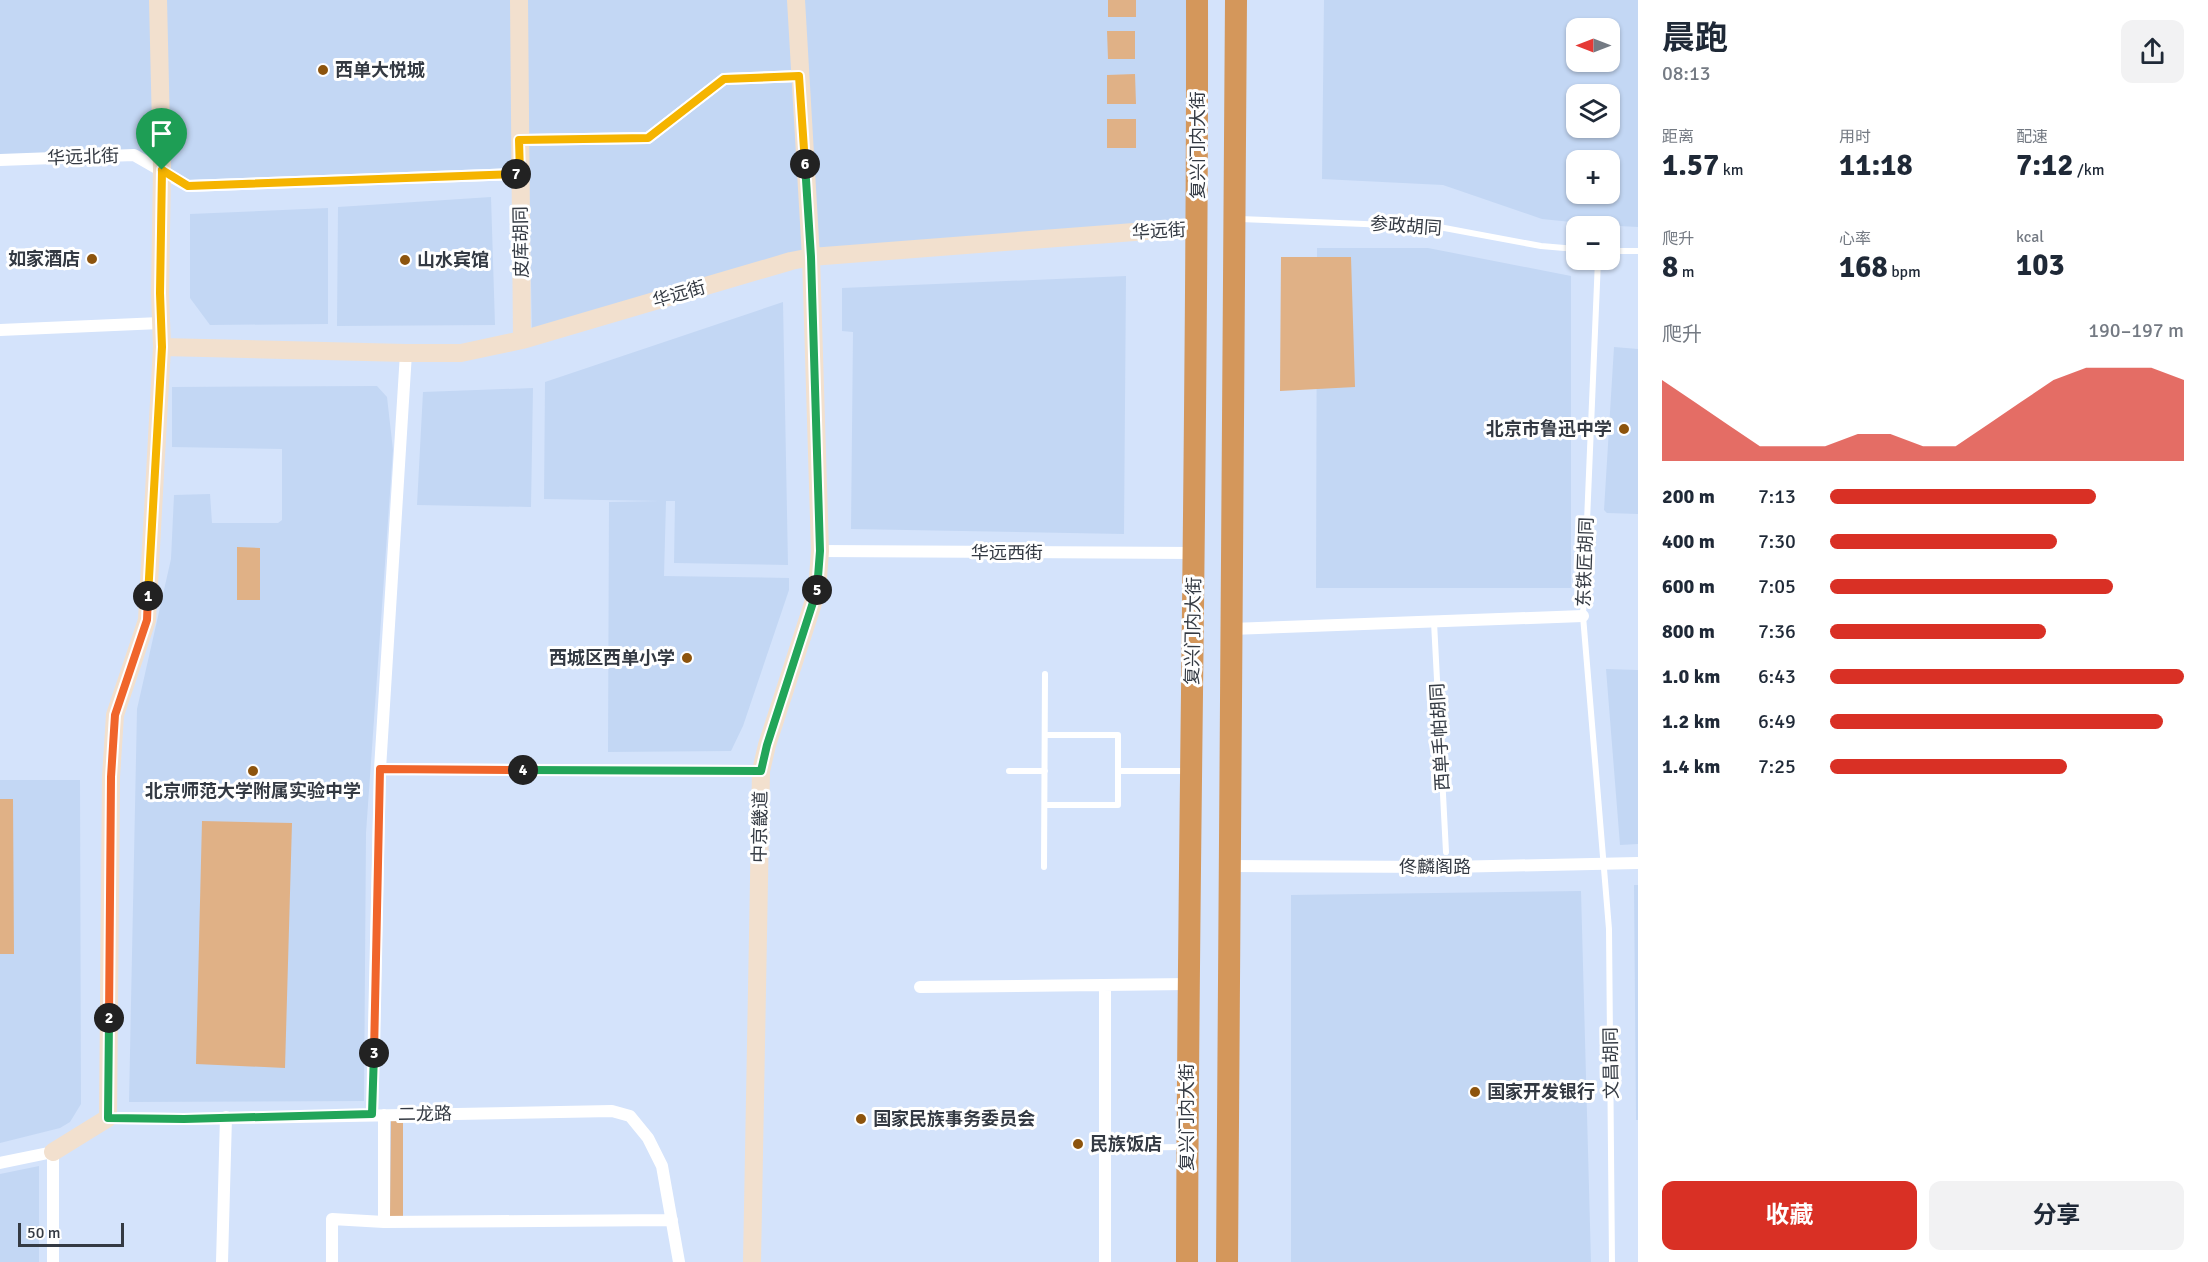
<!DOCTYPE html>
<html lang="zh">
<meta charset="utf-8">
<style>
:root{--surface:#fff;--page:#f2f2f3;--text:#1f2937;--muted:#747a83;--accent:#d93025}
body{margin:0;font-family:Signika,"Noto Sans SC",sans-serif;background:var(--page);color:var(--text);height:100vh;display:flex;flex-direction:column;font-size:22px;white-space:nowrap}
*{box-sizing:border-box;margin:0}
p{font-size:20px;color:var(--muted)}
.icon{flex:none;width:33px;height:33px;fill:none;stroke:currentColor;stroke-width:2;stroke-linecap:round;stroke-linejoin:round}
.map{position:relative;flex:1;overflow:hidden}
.details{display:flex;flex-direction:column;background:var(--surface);width:570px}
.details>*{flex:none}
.needle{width:39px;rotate:270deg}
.fabs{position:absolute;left:1566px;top:18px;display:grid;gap:12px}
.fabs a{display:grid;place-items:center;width:54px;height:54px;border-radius:12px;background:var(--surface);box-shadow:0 2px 4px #0004;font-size:30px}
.scale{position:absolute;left:18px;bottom:15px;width:106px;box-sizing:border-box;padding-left:6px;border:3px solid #343a43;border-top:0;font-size:16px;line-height:21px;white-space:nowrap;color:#343a43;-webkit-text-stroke:4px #fff;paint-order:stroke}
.pin{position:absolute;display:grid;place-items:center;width:51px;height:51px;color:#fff;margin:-62px -26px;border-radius:50% 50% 50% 0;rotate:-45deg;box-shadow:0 0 6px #0007}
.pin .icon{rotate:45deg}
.km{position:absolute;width:30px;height:30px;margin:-15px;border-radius:50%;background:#222;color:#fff;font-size:16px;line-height:30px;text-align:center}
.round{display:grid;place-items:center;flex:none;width:63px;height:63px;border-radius:12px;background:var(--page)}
.headline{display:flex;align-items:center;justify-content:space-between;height:102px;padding:0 24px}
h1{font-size:33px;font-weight:700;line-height:45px}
.stats{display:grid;grid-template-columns:repeat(3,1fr);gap:9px;height:102px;padding:6px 24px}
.stats div{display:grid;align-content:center}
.stats b{font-size:30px;font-weight:700}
.stats small{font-size:16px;font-weight:400}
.stats p{font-size:16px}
.chart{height:168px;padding:12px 24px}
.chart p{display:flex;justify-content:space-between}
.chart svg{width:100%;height:108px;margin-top:6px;fill:var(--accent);opacity:.7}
.primary-button{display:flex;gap:12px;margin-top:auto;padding:12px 24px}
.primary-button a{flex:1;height:69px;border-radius:12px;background:var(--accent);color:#fff;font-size:24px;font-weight:700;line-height:69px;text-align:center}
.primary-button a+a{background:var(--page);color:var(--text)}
ul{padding:0 24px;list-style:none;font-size:20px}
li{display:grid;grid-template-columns:96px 72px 1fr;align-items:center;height:45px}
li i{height:15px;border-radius:8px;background:var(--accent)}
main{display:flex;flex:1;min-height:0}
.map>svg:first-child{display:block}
</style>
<main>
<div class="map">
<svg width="1638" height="1262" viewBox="0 0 1638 1262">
<rect width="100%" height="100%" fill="#d4e3fb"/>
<path fill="#c3d7f4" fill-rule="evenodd" d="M0 0H1200L1198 229 830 255 532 337 529 173 180 181 134 155 0 160Z
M1324 0H1638V227L1600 225 1542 219 1443 185 1322 179ZM1576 28H1610V62H1576ZM1576 94H1610V128H1576ZM1576 160H1610V194H1576Z
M491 197 495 325 337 326 338 207Z
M328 208V324L210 325 190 298V214Z
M1317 248H1428L1571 276V588H1316Z
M1126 276 1124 534 851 529 853 332 842 331V288Z
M783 302 788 565 674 563 675 501H666L664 576 789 578V590L743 726 731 751 608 752 609 502 660 501 544 499 545 382Z
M1614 347 1638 349V514L1607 513 1604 510Z
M377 386 387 397 393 450 366 833 364 1101 129 1102 137 709 171 559 174 495 210 494 212 523H278L282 520V449L172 447V387Z
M533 388 531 507 417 505 423 392Z
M1606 669 1638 670V844L1620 845Z
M0 780H80L81 1104 70 1122 60 1128 0 1143Z
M1634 885H1638V1120H1636Z
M1581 891 1591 1262H1291V895Z
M39 1166V1262H0V1174Z"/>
<path fill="#e0b186" d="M1108 0H1136V17H1108Z
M1107 31H1135V59H1108Z
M1135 74 1136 104H1107V75Z
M1107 119H1136V148H1107Z
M1281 257H1351L1355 387 1280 391Z
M237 547 260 548V600H237Z
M0 799H13L14 954H0Z
M202 821 292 823 285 1068 196 1064Z
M391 1119 403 1120V1217H390Z"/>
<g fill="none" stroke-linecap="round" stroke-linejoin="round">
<path stroke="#fff" stroke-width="6" d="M1240 219 1439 227 1541 246 1576 249
M1610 251H1638
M1598 260 1583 616 1609 929 1612 1262
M1434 622 1446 852
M1009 771H1045
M1118 771H1187
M1045 805H1118V735H1045
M1044 867 1045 674
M1105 1148 1182 1147"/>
<path stroke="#fff" stroke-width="12" d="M519 140 648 138 724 79 799 76
M0 160 134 155 188 186 520 174
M0 330 160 323
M820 551 1194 553
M1231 629 1583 616
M380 769 761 771
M1231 866 1448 867 1638 863
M920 987 1188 984
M372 1114 380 769 406 353
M108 1118 184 1119 612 1111 630 1116 648 1138 662 1166 679 1262
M0 1163 53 1152V1262
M384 1222V1115
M222 1262 226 1117
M332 1262V1219L384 1222 672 1220
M1105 1262V986"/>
<path stroke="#f2e0ce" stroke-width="18" d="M519 0 522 340
M162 347 406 353H461L522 340 791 261 811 257 1147 231 1198 229
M53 1152 108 1118 111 777 115 715 147 620 162 347 160 293 162 170 158 0
M752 1262 761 771 767 745 817 591 820 551 811 257 796 0"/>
<path stroke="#d4975b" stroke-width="22" d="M1187 1262C1188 841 1198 421 1197 0
M1227 1262 1236 0"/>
</g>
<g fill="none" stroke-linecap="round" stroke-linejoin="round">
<g stroke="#fff" stroke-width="12">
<path id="split-1" d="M148 596 162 347 160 293 162 170"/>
</g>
<g stroke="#fff" stroke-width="12">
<path id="split-2" d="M109 1018 111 777 115 715 147 620 148 596"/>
</g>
<g stroke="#fff" stroke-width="12">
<path id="split-3" d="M109 1018 108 1118 184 1119 372 1114 374 1053"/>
</g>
<g stroke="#fff" stroke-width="12">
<path id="split-4" d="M374 1053 380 769 523 770"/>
</g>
<g stroke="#fff" stroke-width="12">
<path id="split-5" d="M523 770 761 771 767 745 817 590"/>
</g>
<g stroke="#fff" stroke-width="12">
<path id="split-6" d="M805 164 811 257 820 551 817 590"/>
</g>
<g stroke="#fff" stroke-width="12">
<path id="split-7" d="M516 174H520L519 140 648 138 724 79 799 76 805 164"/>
</g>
<g stroke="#fff" stroke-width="12">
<path id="split-8" d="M162 170 188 186 516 174"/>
</g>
<use href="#split-1" stroke="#f5b400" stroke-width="8"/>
<use href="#split-2" stroke="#f0652b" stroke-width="8"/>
<use href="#split-3" stroke="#22a559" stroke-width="8"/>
<use href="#split-4" stroke="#f0652b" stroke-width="8"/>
<use href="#split-5" stroke="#22a559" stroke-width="8"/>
<use href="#split-6" stroke="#22a559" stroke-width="8"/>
<use href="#split-7" stroke="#f5b400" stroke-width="8"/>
<use href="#split-8" stroke="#f5b400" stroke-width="8"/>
</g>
<g fill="#8d540d" stroke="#fff" stroke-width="2">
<circle cx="323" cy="70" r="6"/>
<circle cx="92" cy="259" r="6"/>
<circle cx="405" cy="260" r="6"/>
<circle cx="1624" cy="429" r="6"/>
<circle cx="687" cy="658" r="6"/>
<circle cx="253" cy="771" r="6"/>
<circle cx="1475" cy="1092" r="6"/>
<circle cx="861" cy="1119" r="6"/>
<circle cx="1078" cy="1144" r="6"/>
</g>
<g text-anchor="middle" stroke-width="6" stroke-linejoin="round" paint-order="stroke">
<g font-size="18" font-weight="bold" fill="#343a43" stroke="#fff" text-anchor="start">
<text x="335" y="76">西单大悦城</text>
<text x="80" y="265" text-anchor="end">如家酒店</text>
<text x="417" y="266">山水宾馆</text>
<text x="1612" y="435" text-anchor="end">北京市鲁迅中学</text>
<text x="675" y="664" text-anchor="end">西城区西单小学</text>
<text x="253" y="797" text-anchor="middle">北京师范大学附属实验中学</text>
<text x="1487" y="1098">国家开发银行</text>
<text x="873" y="1125">国家民族事务委员会</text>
<text x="1090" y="1150">民族饭店</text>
</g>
<g font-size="18" fill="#343a43" stroke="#fff">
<text transform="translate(1198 145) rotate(-90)" y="6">复兴门内大街</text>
<text transform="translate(83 157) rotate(-2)" y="6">华远北街</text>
<text transform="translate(1406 226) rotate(4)" y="6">参政胡同</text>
<text transform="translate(1159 231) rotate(-3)" y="6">华远街</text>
<text transform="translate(521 242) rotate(-91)" y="6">皮库胡同</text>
<text transform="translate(679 294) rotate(-16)" y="6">华远街</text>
<text x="1007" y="559">华远西街</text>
<text transform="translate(1585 562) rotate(-88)" y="6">东铁匠胡同</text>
<text transform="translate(1193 631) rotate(-89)" y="6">复兴门内大街</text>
<text transform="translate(1440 737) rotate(-93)" y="6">西单手帕胡同</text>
<text transform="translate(760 827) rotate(-89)" y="6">中京畿道</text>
<text x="1435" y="873">佟麟阁路</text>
<text transform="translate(1611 1063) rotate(-91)" y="6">文昌胡同</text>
<text transform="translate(425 1114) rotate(-1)" y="6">二龙路</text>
<text transform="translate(1187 1117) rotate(-90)" y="6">复兴门内大街</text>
</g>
</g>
</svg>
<div class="fabs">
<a><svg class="needle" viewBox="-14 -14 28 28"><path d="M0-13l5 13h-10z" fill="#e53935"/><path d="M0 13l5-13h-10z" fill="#747a83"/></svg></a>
<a><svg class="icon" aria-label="layers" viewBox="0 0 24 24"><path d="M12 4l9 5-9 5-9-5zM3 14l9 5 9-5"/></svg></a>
<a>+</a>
<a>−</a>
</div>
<div class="scale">50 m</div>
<div class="pin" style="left:162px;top:170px;background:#1e9e55"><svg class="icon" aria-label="arrive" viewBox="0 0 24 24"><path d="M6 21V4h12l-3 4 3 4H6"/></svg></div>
<b class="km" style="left:148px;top:596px">1</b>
<b class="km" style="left:109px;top:1018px">2</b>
<b class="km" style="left:374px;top:1053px">3</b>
<b class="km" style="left:523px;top:770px">4</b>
<b class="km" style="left:817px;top:590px">5</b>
<b class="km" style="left:805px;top:164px">6</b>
<b class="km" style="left:516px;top:174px">7</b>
</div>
<section class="details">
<div class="headline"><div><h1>晨跑</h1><p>08:13</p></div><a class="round"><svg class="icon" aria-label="share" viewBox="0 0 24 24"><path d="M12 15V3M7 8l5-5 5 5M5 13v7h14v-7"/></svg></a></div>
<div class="stats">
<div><p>距离</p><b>1.57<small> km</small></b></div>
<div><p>用时</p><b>11:18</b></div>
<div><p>配速</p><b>7:12<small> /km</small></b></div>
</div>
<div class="stats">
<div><p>爬升</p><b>8<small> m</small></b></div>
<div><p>心率</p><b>168<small> bpm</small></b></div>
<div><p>kcal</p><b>103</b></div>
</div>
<div class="chart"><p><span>爬升</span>190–197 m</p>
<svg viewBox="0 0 160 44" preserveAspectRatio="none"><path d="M0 44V11L10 20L20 29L30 38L40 38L50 38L60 33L70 33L80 38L90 38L100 29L110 20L120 11L130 6L140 6L150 6L160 11V44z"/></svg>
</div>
<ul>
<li><b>200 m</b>7:13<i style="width:75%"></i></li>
<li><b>400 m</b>7:30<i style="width:64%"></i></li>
<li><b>600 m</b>7:05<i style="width:80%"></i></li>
<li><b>800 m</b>7:36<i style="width:61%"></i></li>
<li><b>1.0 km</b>6:43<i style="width:100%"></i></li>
<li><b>1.2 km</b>6:49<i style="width:94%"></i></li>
<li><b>1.4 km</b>7:25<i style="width:67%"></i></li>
</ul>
<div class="primary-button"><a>收藏</a><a>分享</a></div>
</section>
</main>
